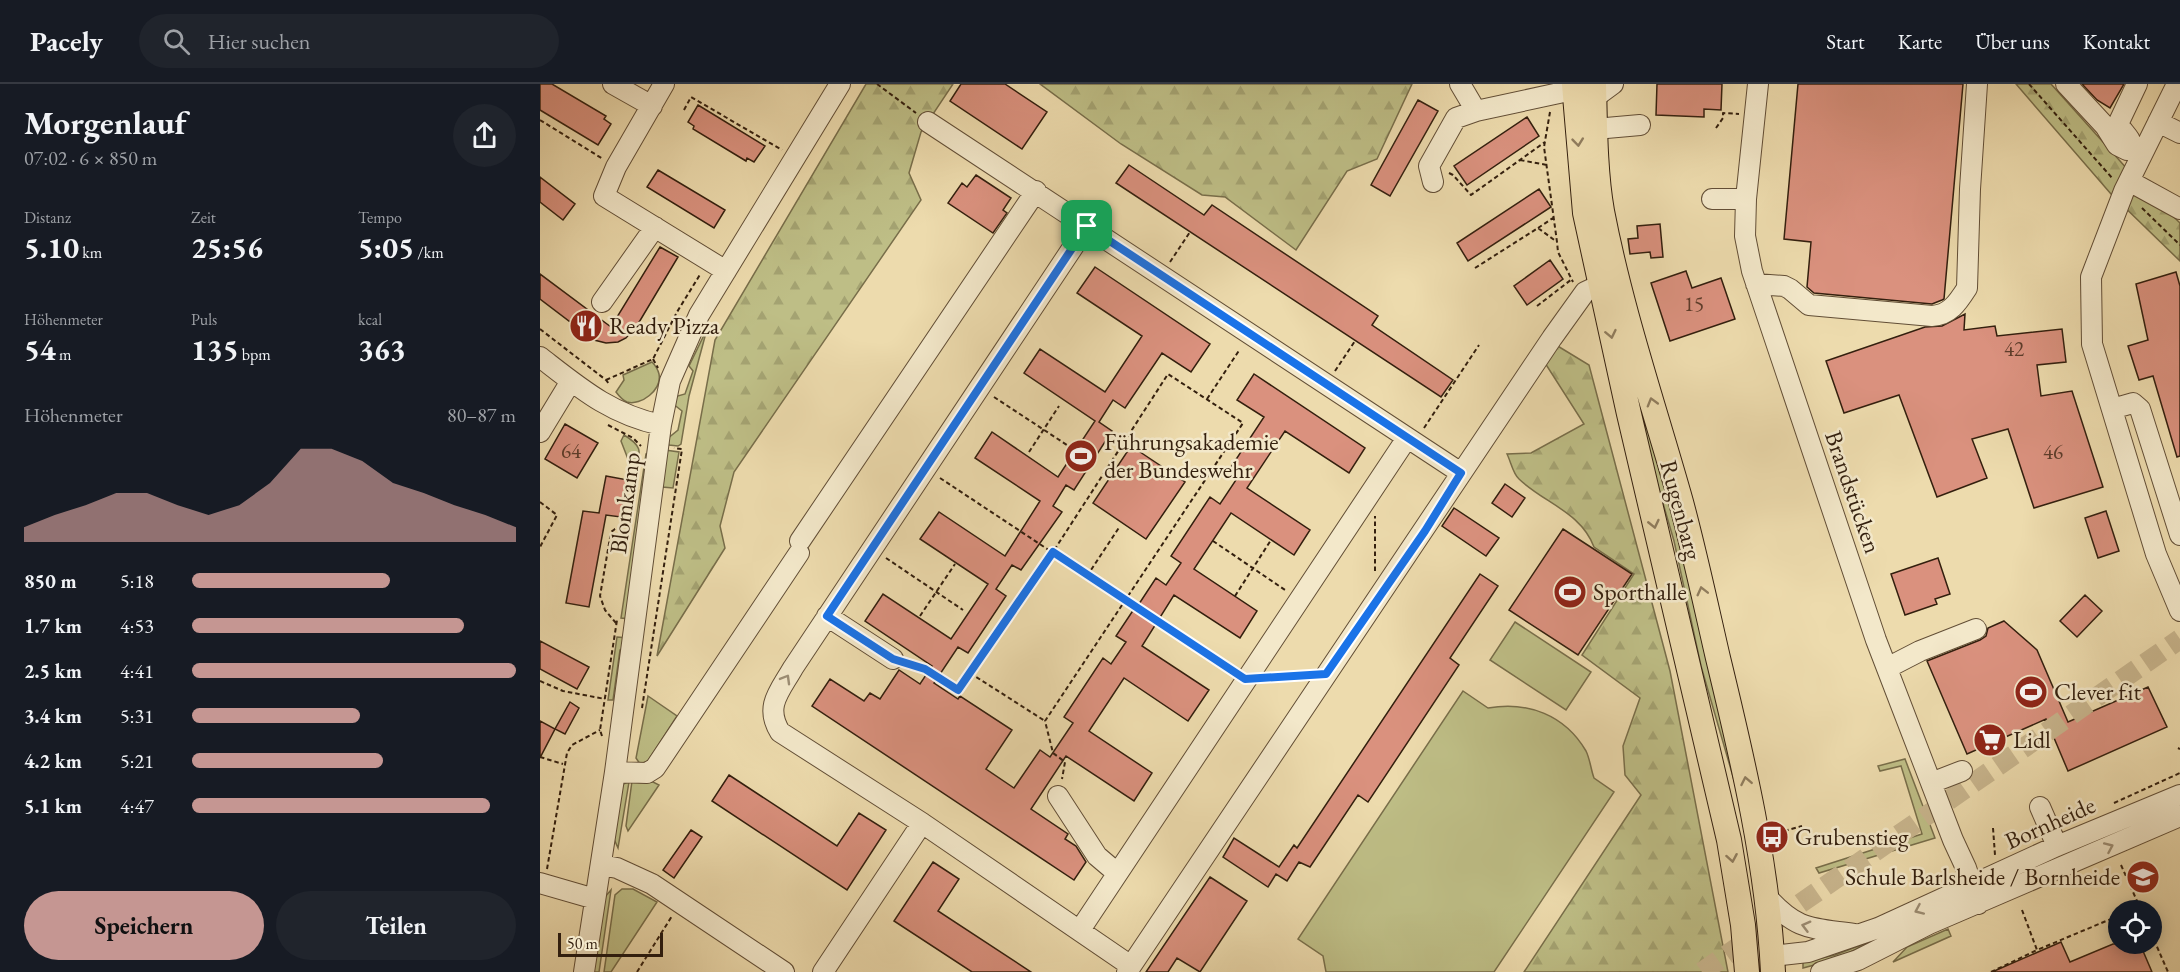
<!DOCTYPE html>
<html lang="de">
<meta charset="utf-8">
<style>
:root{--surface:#171b24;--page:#20242c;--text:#f1f3f6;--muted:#9ea1a6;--line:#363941;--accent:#c59692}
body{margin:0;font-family:"EB Garamond",serif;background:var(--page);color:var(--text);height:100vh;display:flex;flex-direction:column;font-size:22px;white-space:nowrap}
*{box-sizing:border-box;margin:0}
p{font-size:20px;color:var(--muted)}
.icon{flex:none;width:33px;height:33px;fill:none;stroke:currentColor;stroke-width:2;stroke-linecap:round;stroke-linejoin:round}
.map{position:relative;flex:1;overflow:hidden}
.panel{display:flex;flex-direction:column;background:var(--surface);width:540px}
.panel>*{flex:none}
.tools{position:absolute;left:1568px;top:816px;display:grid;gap:12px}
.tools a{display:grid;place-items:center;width:54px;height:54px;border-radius:50%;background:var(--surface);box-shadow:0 3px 15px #0003;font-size:30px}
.scale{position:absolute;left:18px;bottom:15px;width:105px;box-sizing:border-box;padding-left:6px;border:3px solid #331f0e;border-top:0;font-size:16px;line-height:21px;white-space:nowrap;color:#331f0e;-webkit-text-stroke:4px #f3e8ca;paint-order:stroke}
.pin{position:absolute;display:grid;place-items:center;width:51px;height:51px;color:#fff;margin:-26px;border-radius:12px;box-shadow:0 3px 9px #0006}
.round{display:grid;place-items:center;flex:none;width:63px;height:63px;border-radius:32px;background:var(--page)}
.head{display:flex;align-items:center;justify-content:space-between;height:102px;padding:0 24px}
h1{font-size:33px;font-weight:700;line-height:45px}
.stats{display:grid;grid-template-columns:repeat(3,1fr);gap:9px;height:102px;padding:6px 24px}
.stats div{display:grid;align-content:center}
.stats b{font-size:30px;font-weight:700}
.stats small{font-size:16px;font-weight:400}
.stats p{font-size:16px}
.chart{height:168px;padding:12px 24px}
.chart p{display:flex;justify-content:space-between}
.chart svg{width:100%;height:108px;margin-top:6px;fill:var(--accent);opacity:.7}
.cta{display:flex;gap:12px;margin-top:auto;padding:12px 24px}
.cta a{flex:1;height:69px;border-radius:36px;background:var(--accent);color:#111;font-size:24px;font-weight:700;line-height:69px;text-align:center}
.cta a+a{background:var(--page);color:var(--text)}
ul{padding:0 24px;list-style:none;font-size:20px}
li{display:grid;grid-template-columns:96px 72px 1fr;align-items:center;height:45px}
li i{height:15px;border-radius:8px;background:var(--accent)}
header{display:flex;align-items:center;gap:36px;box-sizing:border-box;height:84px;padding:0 30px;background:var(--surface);border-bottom:2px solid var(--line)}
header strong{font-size:28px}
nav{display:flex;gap:33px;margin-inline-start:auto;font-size:21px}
.search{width:420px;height:54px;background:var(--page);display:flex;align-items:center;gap:15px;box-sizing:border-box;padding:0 21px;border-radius:33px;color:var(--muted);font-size:22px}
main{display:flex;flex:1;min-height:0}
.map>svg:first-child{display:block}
</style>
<header>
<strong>Pacely</strong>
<div class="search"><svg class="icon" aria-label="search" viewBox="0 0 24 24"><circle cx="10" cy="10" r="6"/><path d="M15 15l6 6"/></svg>Hier suchen</div>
<nav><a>Start</a><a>Karte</a><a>Über uns</a><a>Kontakt</a></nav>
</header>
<main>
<section class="panel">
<div class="head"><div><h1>Morgenlauf</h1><p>07:02 · 6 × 850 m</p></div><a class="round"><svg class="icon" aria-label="share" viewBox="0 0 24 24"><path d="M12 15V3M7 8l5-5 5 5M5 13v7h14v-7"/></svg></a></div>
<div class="stats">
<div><p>Distanz</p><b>5.10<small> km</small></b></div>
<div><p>Zeit</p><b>25:56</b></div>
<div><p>Tempo</p><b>5:05<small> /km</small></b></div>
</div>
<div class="stats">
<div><p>Höhenmeter</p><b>54<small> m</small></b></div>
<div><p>Puls</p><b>135<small> bpm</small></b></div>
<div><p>kcal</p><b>363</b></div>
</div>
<div class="chart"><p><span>Höhenmeter</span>80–87 m</p>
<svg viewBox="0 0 160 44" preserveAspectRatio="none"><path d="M0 44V38L10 33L20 29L30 24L40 24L50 29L60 33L70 29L80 20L90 6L100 6L110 11L120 20L130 24L140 29L150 33L160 38V44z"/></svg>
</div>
<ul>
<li><b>850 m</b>5:18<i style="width:61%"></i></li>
<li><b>1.7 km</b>4:53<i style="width:84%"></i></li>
<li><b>2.5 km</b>4:41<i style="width:100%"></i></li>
<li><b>3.4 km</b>5:31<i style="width:52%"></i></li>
<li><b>4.2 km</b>5:21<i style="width:59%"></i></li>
<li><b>5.1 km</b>4:47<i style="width:92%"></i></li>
</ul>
<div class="cta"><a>Speichern</a><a>Teilen</a></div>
</section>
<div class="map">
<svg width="1640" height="888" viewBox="0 0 1640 888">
<defs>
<pattern id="forest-firs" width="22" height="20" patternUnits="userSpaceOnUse" patternTransform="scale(1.5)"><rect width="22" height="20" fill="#bebe86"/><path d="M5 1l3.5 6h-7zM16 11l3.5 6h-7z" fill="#a4a372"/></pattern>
</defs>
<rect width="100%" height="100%" fill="#eddbad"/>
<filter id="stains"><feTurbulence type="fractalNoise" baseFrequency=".00333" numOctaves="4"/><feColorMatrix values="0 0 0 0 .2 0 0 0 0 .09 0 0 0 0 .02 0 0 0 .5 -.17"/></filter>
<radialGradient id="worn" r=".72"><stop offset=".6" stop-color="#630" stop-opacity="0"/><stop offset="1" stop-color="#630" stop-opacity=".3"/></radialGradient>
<path fill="#bebe86" stroke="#786e4a" stroke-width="1.5" d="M1076 227 1155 502 1196 703 1161 582 1134 457 1097 330Z
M167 245 149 312 141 360 138 362 129 361 127 355 138 346 142 327 132 319 134 313 145 310 153 287 149 282Z
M112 278C115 281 118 286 119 290 122 306 101 322 87 318 82 316 79 312 76 308L84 296 83 291Z
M84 351C104 363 100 368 96 389L93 388 81 357Z
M125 366 139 368 133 404 122 403Z
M106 370H108L88 518 92 524 90 535 81 534Z
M975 538 1051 588 1026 626 950 576Z
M77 553 88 554 87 562 80 566 73 616H68Z
M923 607 948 624C988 617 1025 631 1046 667 1050 675 1051 686 1054 694L1074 708 954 888H786L783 872 758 855Z
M108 612 137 632 108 677 100 680 96 674Z
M1365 675 1395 754 1279 789 1276 784 1382 750 1361 682 1340 687 1338 682Z
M92 697 113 698 119 701 88 747 86 742Z
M89 698 78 764 74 755 80 705 83 700Z
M82 805H93L117 818 71 888H64L75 811Z
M71 806 59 888H51L64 814Z
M1405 819 1297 875 1263 884V878L1295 871 1321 861 1358 840Z
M1408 845 1411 852 1353 878 1367 863Z"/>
<path fill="url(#forest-firs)" stroke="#786e4a" stroke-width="1.5" d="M326 0H413L381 48 369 89 381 116 194 388 180 442 185 464 117 572 175 256Z
M500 0H872L837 75 807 87 756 166 685 113 662 111 581 60Z
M1476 0H1511L1606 106 1640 139V177L1571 110Z
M1016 261 1049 281 1130 587 1188 888H984L1101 711 1085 691 1083 662 1100 614 1042 571 1094 490 1054 463C1041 428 1004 419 979 395 973 390 971 378 967 370L991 369 1044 340 1005 279Z"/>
<path fill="#da917e" stroke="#331f0e" stroke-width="1.5" d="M0 0H12L66 32 64 35 71 40 58 61 0 26Z
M421 0H465L507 28 482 65 410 17Z
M1117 0H1182L1181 26 1164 25V33L1116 31Z
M1258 0H1423L1404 215 1402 216 1392 220 1274 209 1267 203 1271 158 1244 155Z
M1542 0H1584L1570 24 1557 16Z
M878 16 898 27 850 112 831 101Z
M158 21 225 62 214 78 207 74 206 77 153 45 154 42 148 38Z
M987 33 999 52 927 101 914 82Z
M589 81 664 131 672 121 838 232 832 241 913 296 901 313 576 99Z
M118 86 185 126 174 144 107 103Z
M436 91 471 114 463 126 467 129 453 149 408 119 422 99 427 103Z
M0 93 35 120 23 136 0 118Z
M999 105 1011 123 928 177 917 159Z
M1120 140 1123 173 1111 174 1110 168 1090 170 1088 155 1098 154 1097 142Z
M120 163 138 173 98 240 86 254 78 258 66 259 54 256 0 215V190L71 243Z
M1010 176 1023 195 987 221 974 202Z
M555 183 670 260 651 288 622 269 585 324 573 316 559 338 572 347 534 406 526 401 513 422 522 428 481 486 472 481 456 505 466 512 428 569 418 563 394 599 418 615 420 612 472 646 446 685 474 704 500 666 510 673 533 639 524 633 563 574 571 580 586 558 576 552 594 525 595 526 616 494 626 501 641 479 631 472 670 413 680 420 696 396 687 389 724 333 697 316 714 290 825 364 809 389 745 347 707 404 770 446 754 471 691 429 654 485 717 527 700 554 634 511 602 562 669 606 648 637 584 594 549 647 612 689 594 717 526 672 491 725 528 750 525 755 536 762 546 778 534 796 272 622 290 595 324 617 330 609 340 615 359 586 380 600 392 582 325 537 343 510 411 555 448 500 380 455 399 428 465 472 500 417 435 374 452 348 518 393 555 337 484 289 500 265 565 308 602 252 537 209Z
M1146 187 1152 204 1181 194 1195 235 1130 257 1111 199Z
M1636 188 1640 202V372L1637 373 1613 292 1599 296 1588 262 1608 256 1596 200Z
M1425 230 1424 246 1455 242 1457 252 1522 245 1526 278 1497 281 1501 312 1532 307 1563 403 1494 424 1468 345 1432 355 1447 394 1397 413 1359 311 1304 329 1286 277 1385 243 1402 242Z
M25 340 58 359 37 394 5 375Z
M591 362 645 398 606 455 553 419Z
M66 392 88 396 81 433 66 431 49 523 26 519 43 427 59 429Z
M965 400 985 414 972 433 952 419Z
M914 424 959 454 946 472 902 442Z
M1566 427 1579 467 1558 474 1545 434Z
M1023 445 1092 490 1038 571 969 526Z
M1398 474 1410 510 1395 515 1397 520 1365 531 1351 490Z
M940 490 958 502 910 574 919 581 828 718 818 711 770 783 759 778 747 797 736 790 728 803 683 773 694 754 739 783 754 761 757 764Z
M1545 511 1562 527 1537 553 1520 537Z
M1464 537 1497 566 1528 638 1608 603 1627 643 1528 687 1506 635 1427 670 1387 577 1440 556 1446 552 1448 544Z
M0 557 49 583 37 605 0 585Z
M30 618 39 624 25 650 15 645Z
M0 637 15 645 0 674Z
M189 691 297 762 319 729 346 746 307 806 172 717Z
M151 746 162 753 134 794 123 786Z
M393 778 419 795 398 827 491 888H432L354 837Z
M670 793 707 817 660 888 637 874 628 888H606Z
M1521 858 1530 878 1573 860H1600L1612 888H1452Z"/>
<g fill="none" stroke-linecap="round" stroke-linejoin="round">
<path stroke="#c8b58d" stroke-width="20" stroke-dasharray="20 10" stroke-linecap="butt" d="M1162 888 1640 555"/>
<g stroke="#624e36" stroke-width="22">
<path id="minor" d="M73 0 112 22
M124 0 76 83 64 112 186 187
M920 0 936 27
M1218 0 1206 115 1205 152 1212 187 1336 556 1413 756 1426 784 1438 820
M1526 0 1565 42 1577 61 1587 66 1593 65 1602 71
M1637 0 1584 107 1551 193 1552 260 1616 470 1640 527
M1054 14 1073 0
M388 38 921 389
M1618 38 1640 49
M1055 45 1100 41
M1593 65C1590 52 1585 51 1578 40L1597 0
M1589 97 1640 125
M893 98 889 82 916 34 936 27 1033 6
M1172 115H1206
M547 142 253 584C240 607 224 622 240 648L382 739 591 882
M1216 200 1244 202 1250 205 1269 221 1392 232C1410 231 1418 218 1427 204L1430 105 1437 0
M62 218 115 143
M0 273C40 304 70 330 121 341
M1572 325 1593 319 1600 325 1640 451
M0 348 31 297
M260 457 496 107
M287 532 353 575
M1347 584 1380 567 1436 545
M75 688 107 689 115 684 259 469
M1391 699 1422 687
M518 712 557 772 577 789
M1500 723 1517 762
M61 781 77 784 112 800 244 888
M0 799 55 815
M1226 812C1257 847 1271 844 1314 850
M540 846 867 354
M1232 872 1268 868 1338 844 1517 762 1640 711
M44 888 75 688 121 341 130 297 159 231 300 0
M283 888 382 739
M587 888 1012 254 1045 208 1060 201
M1281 888 1318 876 1389 840 1640 732"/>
</g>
<g stroke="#331f0e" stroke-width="26">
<path id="major" d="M1034 0 1045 129 1089 330 1189 756 1203 841 1207 888
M1054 0C1055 40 1055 88 1062 127 1081 226 1114 322 1141 418 1155 470 1166 522 1178 574 1203 677 1228 782 1233 888"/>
</g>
<path stroke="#331f0e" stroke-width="2" stroke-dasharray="4.5 3" stroke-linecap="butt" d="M337 0 376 29
M1489 0 1573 95
M144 26 151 13 242 66
M1010 28 1004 63 1017 158 1018 168 1033 198
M0 36 63 75
M1176 44 1183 34V29L1199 30
M980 76 1007 81
M909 89 913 91 931 111 1005 58
M1602 124 1640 161
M998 144 1013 134
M630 178 650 148
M935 184 998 144 1017 158
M997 222 1032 195
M0 245 66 296 70 301
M113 275 118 284
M795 287 815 257
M66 296 113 275 137 228 161 189
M454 313 530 363
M667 315 700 265
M68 341 93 354 101 362
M884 344 939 261
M489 368 519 322
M400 394 693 588
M0 418 17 431 0 463
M673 457 745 506
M346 474 423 526
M835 487V432
M547 492 580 442
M695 512 731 456
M380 532 415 480
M76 539 65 526 60 512 71 448 75 445 92 439
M370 580 385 585 418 606 513 468 628 290 703 339 505 637 513 669 525 678 522 695
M430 589 505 637
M727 594 766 591
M0 597 23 607 65 615
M102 624 142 365 134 364
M62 652 60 646 77 536
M1638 664 1640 665
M0 673 23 680
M1574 719 1640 689
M1453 744 1455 771
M1237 749 1262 742
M1581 781 1601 826
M7 785 27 669 32 661 60 646
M1482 826 1497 866 1578 832
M1590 826 1598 823
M1611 849 1628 888
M97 888 132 832
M1451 888 1497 866"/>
<use href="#minor" stroke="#f3e8ca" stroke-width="20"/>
<use href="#major" stroke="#eddbad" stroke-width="24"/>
</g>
<defs><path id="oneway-chevron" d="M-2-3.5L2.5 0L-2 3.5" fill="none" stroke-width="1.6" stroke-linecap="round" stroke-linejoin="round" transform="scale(1.5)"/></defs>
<g stroke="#907d5e">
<use href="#oneway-chevron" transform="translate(1038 58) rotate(84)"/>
<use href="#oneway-chevron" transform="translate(1071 250) rotate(78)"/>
<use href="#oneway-chevron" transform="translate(1112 318) rotate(-106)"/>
<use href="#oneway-chevron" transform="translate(1114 440) rotate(77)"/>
<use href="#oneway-chevron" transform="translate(1162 507) rotate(-104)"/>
<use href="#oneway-chevron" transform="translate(1206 697) rotate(-101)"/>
<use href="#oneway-chevron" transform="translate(1192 774) rotate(80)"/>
</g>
<g stroke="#9d8e75">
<use href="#oneway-chevron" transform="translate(246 595) rotate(-60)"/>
<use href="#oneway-chevron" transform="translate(1569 763) rotate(-24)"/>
<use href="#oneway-chevron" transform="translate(1379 826) rotate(156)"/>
<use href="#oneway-chevron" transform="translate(1266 842) rotate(-165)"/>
</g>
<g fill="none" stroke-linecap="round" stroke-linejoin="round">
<g stroke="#fff" stroke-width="12">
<path id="route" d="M547 142 921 389 885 447 786 590 705 595 513 468 418 606 385 585 353 575 287 532Z"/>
</g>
<use href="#route" stroke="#1a73e8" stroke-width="8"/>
</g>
<defs>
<g id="restaurant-disc" transform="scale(1.725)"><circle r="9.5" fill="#8f2418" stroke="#f3e8ca"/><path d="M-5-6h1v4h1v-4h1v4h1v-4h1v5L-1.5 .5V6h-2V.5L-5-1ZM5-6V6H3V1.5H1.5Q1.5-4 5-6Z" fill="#fff"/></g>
<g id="stadium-disc" transform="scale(1.725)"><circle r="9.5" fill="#8f2418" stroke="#f3e8ca"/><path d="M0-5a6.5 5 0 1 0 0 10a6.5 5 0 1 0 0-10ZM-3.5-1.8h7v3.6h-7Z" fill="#fff"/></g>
<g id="supermarket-disc" transform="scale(1.725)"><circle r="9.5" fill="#8f2418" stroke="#f3e8ca"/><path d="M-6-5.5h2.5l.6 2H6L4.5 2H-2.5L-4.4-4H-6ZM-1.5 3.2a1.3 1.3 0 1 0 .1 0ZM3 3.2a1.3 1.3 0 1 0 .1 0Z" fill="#fff"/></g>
<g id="bus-disc" transform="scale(1.725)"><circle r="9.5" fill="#8f2418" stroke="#f3e8ca"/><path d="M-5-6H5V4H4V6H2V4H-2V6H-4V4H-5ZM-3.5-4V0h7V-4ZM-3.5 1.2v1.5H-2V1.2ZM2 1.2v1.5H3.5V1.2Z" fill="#fff"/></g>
<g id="school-disc" transform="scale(1.725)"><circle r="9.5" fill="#8f2418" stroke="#f3e8ca"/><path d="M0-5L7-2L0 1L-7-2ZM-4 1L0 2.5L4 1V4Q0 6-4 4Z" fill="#fff"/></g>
</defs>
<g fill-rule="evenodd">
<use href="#restaurant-disc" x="46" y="242"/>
<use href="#stadium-disc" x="541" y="372"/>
<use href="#stadium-disc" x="1030" y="508"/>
<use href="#stadium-disc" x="1491" y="608"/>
<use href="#supermarket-disc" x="1450" y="656"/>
<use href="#bus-disc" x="1232" y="753"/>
<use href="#school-disc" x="1603" y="793"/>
</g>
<g text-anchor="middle" stroke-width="5" stroke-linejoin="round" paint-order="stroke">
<g font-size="21" fill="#5d3c2a">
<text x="1154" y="227">15</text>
<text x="1474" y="272">42</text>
<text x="31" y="374">64</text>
<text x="1513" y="375">46</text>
</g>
<g font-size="24" fill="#331f0e" stroke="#f3e8ca" text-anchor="start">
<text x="69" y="250">Ready Pizza</text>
<text x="564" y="366">Führungsakademie<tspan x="564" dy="28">der Bundeswehr</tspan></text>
<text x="1053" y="516">Sporthalle</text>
<text x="1514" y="616">Clever fit</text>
<text x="1473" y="664">Lidl</text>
<text x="1255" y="761">Grubenstieg</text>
<text x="1580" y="801" text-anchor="end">Schule Barlsheide / Bornheide</text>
</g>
<g font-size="24" fill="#331f0e" stroke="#f3e8ca">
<text transform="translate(1313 408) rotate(71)" y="8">Brandstücken</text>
<text transform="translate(85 419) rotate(-82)" y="8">Blomkamp</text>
<text transform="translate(1141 426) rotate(75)" y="8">Rugenbarg</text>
<text transform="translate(1510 739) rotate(-24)" y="8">Bornheide</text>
</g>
</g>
<rect width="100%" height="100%" filter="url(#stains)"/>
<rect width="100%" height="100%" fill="url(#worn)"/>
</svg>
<div class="tools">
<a><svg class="icon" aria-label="locate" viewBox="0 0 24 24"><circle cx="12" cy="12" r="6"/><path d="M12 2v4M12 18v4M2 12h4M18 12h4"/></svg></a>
</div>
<div class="scale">50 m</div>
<div class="pin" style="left:547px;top:142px;background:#1e9e55"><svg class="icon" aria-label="arrive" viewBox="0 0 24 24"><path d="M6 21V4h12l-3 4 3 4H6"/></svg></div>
</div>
</main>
